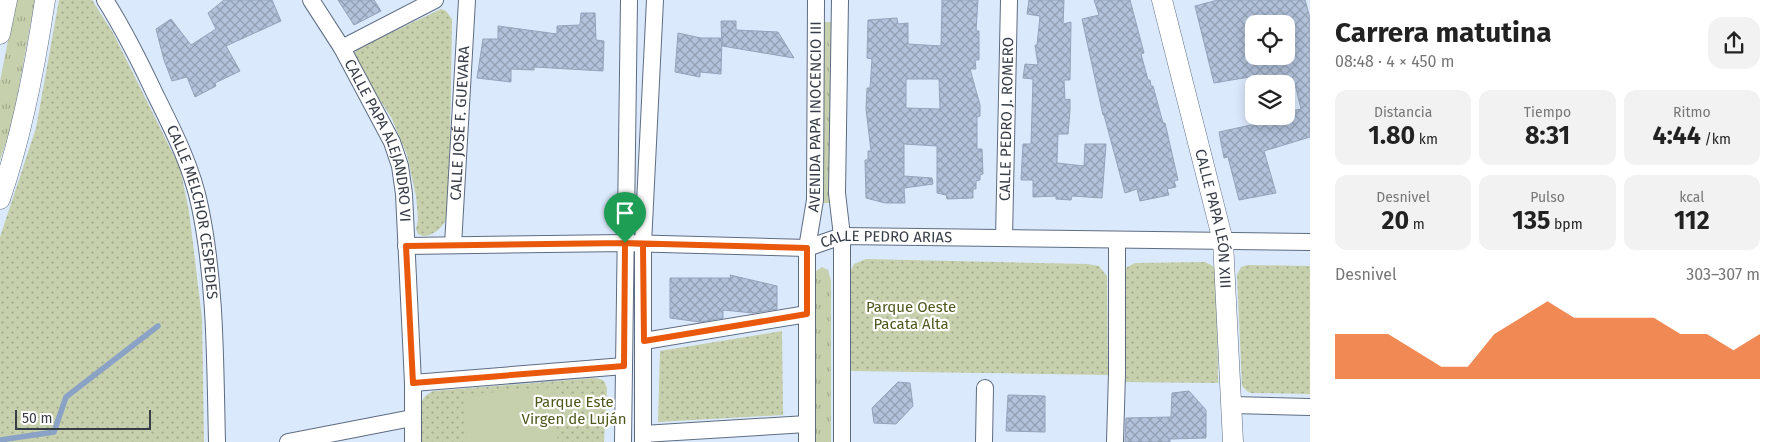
<!DOCTYPE html>
<html lang="es">
<meta charset="utf-8">
<style>
:root{--surface:#fff;--page:#f2f2f2;--text:#222;--muted:#767676;--accent:#ea580c}
body{margin:0;font-family:"Fira Sans",sans-serif;background:var(--page);color:var(--text);height:100vh;display:flex;flex-direction:column;font-size:19px;white-space:nowrap}
*{box-sizing:border-box;margin:0}
p{font-size:16px;color:var(--muted)}
.icon{flex:none;width:28px;height:28px;fill:none;stroke:currentColor;stroke-width:2;stroke-linecap:round;stroke-linejoin:round}
.map{position:relative;flex:1;overflow:hidden}
.sheet{display:flex;flex-direction:column;background:var(--surface);width:475px}
.sheet>*{flex:none}
.buttons{position:absolute;left:1245px;top:15px;display:grid;gap:10px}
.buttons a{display:grid;place-items:center;width:50px;height:50px;border-radius:10px;background:var(--surface);box-shadow:0 2px 12px #0003;font-size:25px}
.scale{position:absolute;left:15px;bottom:12px;width:136px;box-sizing:border-box;padding-left:5px;border:2px solid #373d47;border-top:0;font-size:14px;line-height:18px;white-space:nowrap;color:#373d47;-webkit-text-stroke:4px #fff;paint-order:stroke}
.pin{position:absolute;display:grid;place-items:center;width:42px;height:42px;color:#fff;margin:-51px -21px;border-radius:50% 50% 50% 0;rotate:-45deg;box-shadow:0 0 5px #0007}
.pin .icon{rotate:45deg}
.round{display:grid;place-items:center;flex:none;width:52px;height:52px;border-radius:15px;background:var(--page)}
.summary{display:flex;align-items:center;justify-content:space-between;height:85px;padding:0 25px}
h1{font-size:28px;font-weight:700;line-height:38px}
.figures{display:grid;grid-template-columns:repeat(3,1fr);gap:8px;height:85px;padding:5px 25px}
.figures div{display:grid;align-content:center;border-radius:12px;background:var(--page);text-align:center}
.figures b{font-size:25px;font-weight:700}
.figures small{font-size:14px;font-weight:400}
.figures p{font-size:14px}
.chart{height:140px;padding:10px 25px}
.chart p{display:flex;justify-content:space-between}
.chart svg{width:100%;height:90px;margin-top:5px;fill:var(--accent);opacity:.7}
main{display:flex;flex:1;min-height:0}
.map>svg:first-child{display:block}
</style>
<main>
<div class="map">
<svg width="1310" height="442" viewBox="0 0 1310 442">
<defs>
<pattern id="grass-tufts" width="24" height="20" patternUnits="userSpaceOnUse" patternTransform="scale(1.25)"><rect width="24" height="20" fill="#c7d0ac"/><path d="M3 7l-1-3M5 7V3M7 7l1-3M15 17l-1-3M17 17v-4M19 17l1-3" fill="none" stroke="#a2aa8e"/></pattern>
<pattern id="park-dots" width="8" height="8" patternUnits="userSpaceOnUse" patternTransform="scale(1.25)"><rect width="8" height="8" fill="#c7d0ac"/><path d="M2 2h.1M6 6h.1" fill="none" stroke="#a2aa8e" stroke-width="1.8" stroke-linecap="round"/></pattern>
<pattern id="building-cross-hatch" width="8" height="8" patternUnits="userSpaceOnUse" patternTransform="scale(1.25)"><rect width="8" height="8" fill="#b2c2da"/><path d="M0 0l8 8M0 8l8-8" fill="none" stroke="#929fb3"/></pattern>
</defs>
<rect width="100%" height="100%" fill="#dbe9fd"/>
<path fill="url(#grass-tufts)" d="M16 0H35L12 124 0 160V81Z
M824 22H831L829 203H821Z
M822 267 828 270 831 281V442H816V271Z"/>
<path fill="url(#park-dots)" d="M59 0H92L113 33 180 168 189 211 202 318 204 442H0V237L36 128Z
M441 9 446 11 452 19 449 211C447 223 436 236 423 236L418 234 416 229 418 219 416 196 407 155 392 119 356 62 354 54 357 49Z
M866 259 1087 264 1099 266 1107 276 1108 375 849 371 850 272 854 264Z
M1205 262 1213 266 1217 277 1218 383 1124 382 1125 271 1127 267 1135 263Z
M1248 265 1310 266V394L1251 393 1247 391 1242 386 1237 275 1241 267Z
M782 331 783 415 658 422 660 351Z
M594 378C603 379 605 380 607 389L604 442H420C420 424 413 398 434 391Z"/>
<path fill="#c7d0ac" d="M553 387 558 442H467L463 395Z"/>
<g fill="none" stroke-linecap="round" stroke-linejoin="round">
<path stroke="#8aa2c6" stroke-width="5.5" d="M0 440 54 432 66 397 158 326"/>
</g>
<path fill="url(#building-cross-hatch)" stroke="#94a3ba" fill-rule="evenodd" d="M224 0H272L281 21 226 46 240 71 215 83 216 86 195 97 187 77 172 81 164 60 156 29 171 19 191 45 216 29 208 13Z
M338 0H374L381 11 354 25Z
M942 0H978L976 31H979V60H975L976 69H970L980 105V116L977 117V149H982L983 174 980 175V180L976 181V189H973V198L947 199 946 195 937 193V146L904 144V176L932 178 933 184 904 188 905 203H885L866 198 865 160H868V151H871L866 109 867 88H870L872 59 867 58 868 20 897 18 898 24 908 23V44L941 46ZM906 79H939L940 109 906 108Z
M1029 0H1064L1063 24 1071 22 1070 80H1064L1065 100 1070 99V110L1068 134H1058L1057 163 1084 166 1085 144H1106L1102 198 1072 196 1071 200 1056 199V196L1033 197V180H1021L1023 144H1031L1033 79 1023 78 1025 64 1038 65 1035 45H1037L1040 16 1027 14Z
M1094 0H1130L1144 53 1141 54 1148 80H1150L1151 86H1153L1163 123H1165L1178 180 1174 181 1176 187 1167 189 1169 195 1140 201 1137 189 1125 193 1104 115H1103L1082 19 1099 15Z
M1218 0H1305L1310 18V137L1264 151 1276 193 1239 200 1228 157 1224 158 1219 132 1278 119V116H1286V112L1301 109 1295 84H1257L1255 76 1214 83 1195 6ZM1254 24H1286V56H1254Z
M581 13H595L596 40 604 41 603 71 534 67V70L511 69V82L477 78 483 39H498V26L557 34V26L580 25Z
M721 21H736V30L778 32 794 58 722 46Z
M678 33 701 38H722L721 74 700 72V77L675 72Z
M730 275 777 286V309L753 313 723 310V318L700 322 670 318V278H731Z
M898 382 910 383 913 406 896 424 874 423 872 408Z
M1189 391 1206 410V438L1170 439V442H1125L1126 418 1171 417 1172 393Z
M1008 395 1045 396V432L1006 431Z"/>
<g fill="none" stroke-linecap="round" stroke-linejoin="round">
<g stroke="#5e6c82" stroke-width="18">
<g id="minor">
<path id="s1" d="M105 0C124 30 140 62 155 94 173 130 192 167 200 207 216 284 215 363 217 442"/>
<path id="s2" d="M311 0 342 48 392 142 400 166 404 194 413 383V442"/>
<path d="M840 0 837 193 842 236V442"/>
<path d="M342 48 435 0"/>
<path id="s3" d="M1004 238 1009 0"/>
<path id="s4" d="M453 245 467 0"/>
<path id="s5" d="M406 246 625 243 807 248 842 236 1310 242"/>
<path d="M644 341 807 314"/>
<path d="M413 383 624 366"/>
<path d="M1232 405 1310 407"/>
<path d="M643 434 807 424"/>
<path d="M288 442 412 418"/>
<path d="M623 442 629 0"/>
<path d="M643 442V244L655 0"/>
<path id="s6" d="M807 442V248L815 200 816 0"/>
<path d="M984 442 985 388"/>
<path d="M1115 442 1117 373V240"/>
</g>
</g>
<g stroke="#5e6c82" stroke-width="21">
<g id="tertiary">
<path id="s7" d="M1162 0 1223 241 1233 442"/>
<path d="M0 34 7 0"/>
<path d="M0 199C22 135 35 67 45 0"/>
</g>
</g>
<use href="#minor" stroke="#fff" stroke-width="16"/>
<use href="#tertiary" stroke="#fff" stroke-width="20"/>
</g>
<g fill="none" stroke-linecap="round" stroke-linejoin="round">
<g stroke="#fff" stroke-width="10">
<path id="route" d="M625 243 406 246 413 383 624 366 625 243 807 248V314L644 341 643 244 625 243"/>
</g>
<use href="#route" stroke="#ea580c" stroke-width="6"/>
</g>
<g text-anchor="middle" stroke-width="4.5" stroke-linejoin="round" paint-order="stroke">
<g font-size="15" fill="#373d47" stroke="#fff">
<text dy="5" stroke="none"><textPath href="#s6" startOffset="326">AVENIDA PAPA INOCENCIO III</textPath></text>
<text dy="5" stroke="none"><textPath href="#s3" startOffset="119">CALLE PEDRO J. ROMERO</textPath></text>
<text dy="5" stroke="none"><textPath href="#s4" startOffset="122">CALLE JOSÉ F. GUEVARA</textPath></text>
<text dy="5" stroke="none"><textPath href="#s2" startOffset="158">CALLE PAPA ALEJANDRO VI</textPath></text>
<text dy="5" stroke="none"><textPath href="#s1" startOffset="232">CALLE MELCHOR CESPEDES</textPath></text>
<text dy="5" stroke="none"><textPath href="#s7" startOffset="225">CALLE PAPA LEÓN XIII</textPath></text>
<text dy="5" stroke="none"><textPath href="#s5" startOffset="482">CALLE PEDRO ARIAS</textPath></text>
</g>
<g font-size="15" fill="#4e581c" stroke="#fff">
<text x="911" y="312">Parque Oeste<tspan x="911" dy="17">Pacata Alta</tspan></text>
<text x="574" y="407">Parque Este<tspan x="574" dy="17">Virgen de Luján</tspan></text>
</g>
</g>
</svg>
<div class="buttons">
<a><svg class="icon" aria-label="locate" viewBox="0 0 24 24"><circle cx="12" cy="12" r="6"/><path d="M12 2v4M12 18v4M2 12h4M18 12h4"/></svg></a>
<a><svg class="icon" aria-label="layers" viewBox="0 0 24 24"><path d="M12 4l9 5-9 5-9-5zM3 14l9 5 9-5"/></svg></a>
</div>
<div class="scale">50 m</div>
<div class="pin" style="left:625px;top:243px;background:#1e9e55"><svg class="icon" aria-label="arrive" viewBox="0 0 24 24"><path d="M6 21V4h12l-3 4 3 4H6"/></svg></div>
</div>
<section class="sheet">
<div class="summary"><div><h1>Carrera matutina</h1><p>08:48 · 4 × 450 m</p></div><a class="round"><svg class="icon" aria-label="share" viewBox="0 0 24 24"><path d="M12 15V3M7 8l5-5 5 5M5 13v7h14v-7"/></svg></a></div>
<div class="figures">
<div><p>Distancia</p><b>1.80<small> km</small></b></div>
<div><p>Tiempo</p><b>8:31</b></div>
<div><p>Ritmo</p><b>4:44<small> /km</small></b></div>
</div>
<div class="figures">
<div><p>Desnivel</p><b>20<small> m</small></b></div>
<div><p>Pulso</p><b>135<small> bpm</small></b></div>
<div><p>kcal</p><b>112</b></div>
</div>
<div class="chart"><p><span>Desnivel</span>303–307 m</p>
<svg viewBox="0 0 160 44" preserveAspectRatio="none"><path d="M0 44V22L10 22L20 22L30 30L40 38L50 38L60 22L70 14L80 6L90 14L100 14L110 14L120 14L130 22L140 22L150 30L160 22V44z"/></svg>
</div>
</section>
</main>
